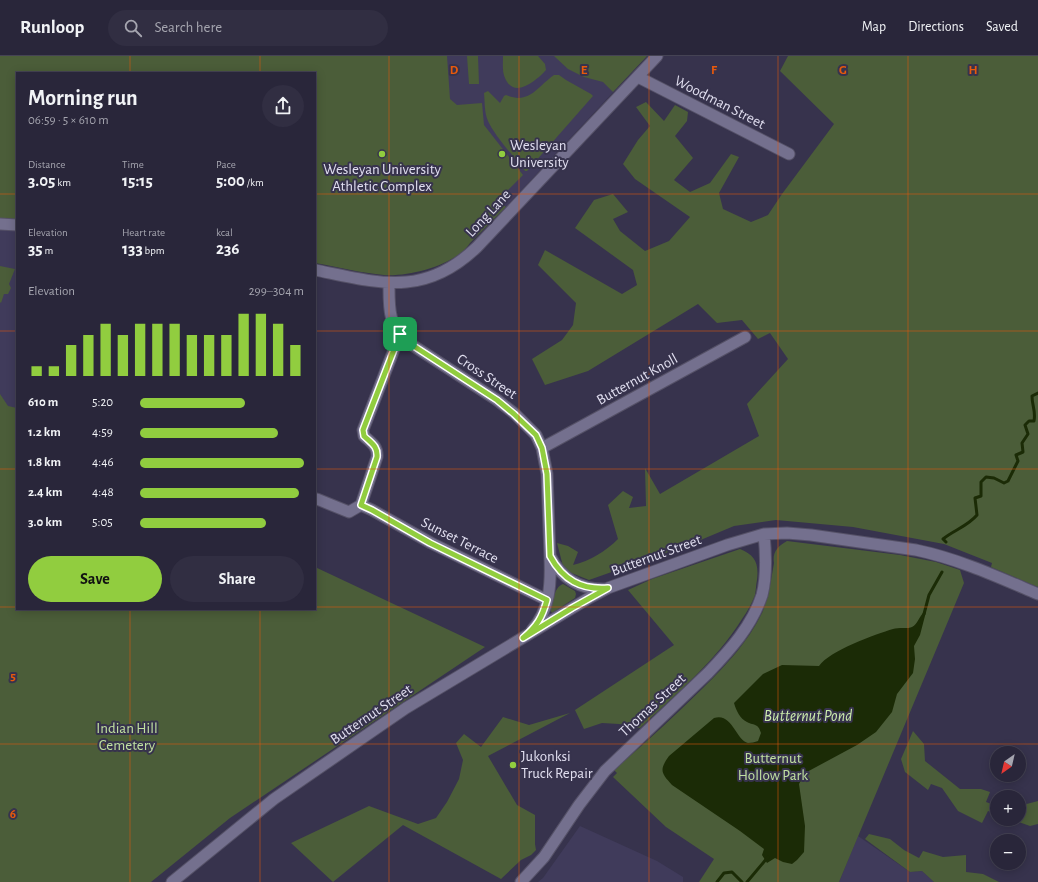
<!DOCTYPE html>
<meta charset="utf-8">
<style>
:root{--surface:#29263a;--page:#312e42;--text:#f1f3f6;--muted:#a5a5af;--line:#454354;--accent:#91cd3f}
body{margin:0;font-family:"Alegreya Sans",sans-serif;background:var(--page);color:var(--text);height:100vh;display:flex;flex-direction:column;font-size:15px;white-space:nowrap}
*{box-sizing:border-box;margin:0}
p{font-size:13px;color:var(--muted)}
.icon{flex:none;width:22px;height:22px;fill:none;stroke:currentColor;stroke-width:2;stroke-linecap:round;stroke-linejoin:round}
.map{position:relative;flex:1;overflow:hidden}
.drawer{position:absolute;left:16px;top:16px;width:300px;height:538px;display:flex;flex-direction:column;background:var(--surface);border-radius:0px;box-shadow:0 2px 10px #0003,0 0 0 1px var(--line)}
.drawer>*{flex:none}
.needle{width:26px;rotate:214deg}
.fabs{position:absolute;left:990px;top:690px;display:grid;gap:8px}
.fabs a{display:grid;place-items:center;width:36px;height:36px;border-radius:50%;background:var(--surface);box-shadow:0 2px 10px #0003,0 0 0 1px var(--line);font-size:20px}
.pin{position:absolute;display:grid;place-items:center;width:34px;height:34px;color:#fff;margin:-17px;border-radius:8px;box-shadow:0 2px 6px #0006}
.round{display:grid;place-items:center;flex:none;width:42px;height:42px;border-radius:21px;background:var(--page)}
.head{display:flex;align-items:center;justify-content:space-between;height:68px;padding:0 12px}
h1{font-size:22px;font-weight:700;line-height:30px}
.figures{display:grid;grid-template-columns:repeat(3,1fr);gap:6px;height:68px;padding:4px 12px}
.figures div{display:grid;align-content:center}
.figures b{font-size:17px;font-weight:700}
.figures small{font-size:11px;font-weight:400}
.figures p{font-size:11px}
.chart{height:112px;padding:8px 12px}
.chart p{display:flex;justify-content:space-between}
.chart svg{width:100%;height:72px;margin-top:4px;stroke:var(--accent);stroke-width:6}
.button{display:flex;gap:8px;margin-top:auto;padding:8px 12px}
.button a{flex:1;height:46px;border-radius:24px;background:var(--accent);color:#111;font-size:16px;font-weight:700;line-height:46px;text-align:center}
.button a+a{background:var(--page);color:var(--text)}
ul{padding:0 12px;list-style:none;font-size:13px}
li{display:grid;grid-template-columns:64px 48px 1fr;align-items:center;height:30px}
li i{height:10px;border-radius:5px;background:var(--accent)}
header{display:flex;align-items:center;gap:24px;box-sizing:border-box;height:56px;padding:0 20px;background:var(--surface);border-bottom:1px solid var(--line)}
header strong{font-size:19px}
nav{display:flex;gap:22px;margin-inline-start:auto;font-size:14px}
.search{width:280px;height:36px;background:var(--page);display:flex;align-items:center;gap:10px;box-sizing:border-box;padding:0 14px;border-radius:22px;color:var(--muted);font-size:15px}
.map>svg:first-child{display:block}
</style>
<header>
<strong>Runloop</strong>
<div class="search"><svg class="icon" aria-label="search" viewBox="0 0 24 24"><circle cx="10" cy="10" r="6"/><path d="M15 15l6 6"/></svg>Search here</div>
<nav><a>Map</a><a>Directions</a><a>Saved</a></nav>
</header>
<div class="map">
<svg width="1038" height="826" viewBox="0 0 1038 826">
<rect width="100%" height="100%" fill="#37334d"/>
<path fill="#403b5b" d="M395 0H647L506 151 498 144Z
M0 165H17V367L0 358Z
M580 770 657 805 683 821V826H538L543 822Z
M858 780 910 816 922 815 934 826H839Z"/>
<path fill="#4b5d39" d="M0 0H447L450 43 457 49 482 47 484 69 523 119 498 144 506 151 470 187C456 209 409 221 384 219 361 217 338 211 315 207V17H17V165H0Z
M467 0H478L479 28H469Z
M503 0H538L545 8 546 14C537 24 514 44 505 22 502 16 503 7 503 0Z
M554 0H647L613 36 603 26 584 21 568 13Z
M788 0H1038V531L991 511 992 507 944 488 853 471 776 464 734 470 691 488 589 524 564 514 557 487 568 490 578 496 573 509C590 505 606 495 618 483L608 449 623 435 633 441 629 452 646 450 645 412 660 438 759 380 747 348 788 303 770 277 758 283 742 264 717 267 698 248 588 315 545 329 532 303 562 284 573 269 576 247 538 209 545 194 622 238 637 229 633 214 575 172 594 144 613 138 628 156 613 163 620 175 645 195 669 185 690 161 635 123 623 108 638 84 650 70 636 51 646 46 664 65 675 49 688 56 687 65 675 80 693 102 674 124 690 136 710 127 731 98 739 101 719 137 723 153 751 166 768 159 782 138 834 68 780 15Z
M554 19H559L566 24 591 38 593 40 527 115H525C515 102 494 79 488 65 484 56 485 46 484 37L488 35 500 47 504 40 506 39C529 49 537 31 554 19Z
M0 210 15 213 9 228 11 232 8 238H4L1 247 0 246Z
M0 338 8 350 17 352V553H315V511L485 591 230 762 151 826H0Z
M787 485 900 499 936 506 960 514 964 527 839 826H699L714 803 666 771 613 721 617 717 614 714C645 687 675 660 704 631 726 609 748 586 762 557 769 541 771 524 774 507 772 496 778 490 787 485Z
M740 493C755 499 759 507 757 524 756 528 756 534 755 539 752 547 747 556 742 563 716 605 676 638 640 672L619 668 602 667 584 673 575 654 674 589 628 534 652 523Z
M563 528 575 535 576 538 575 542 552 557 550 554C553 546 554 531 563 528Z
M570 657 488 700 517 749 535 759V788L536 794 531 799 521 804 501 823 403 769 333 826 291 787 369 750 418 768 436 762 447 746 459 723 463 704 456 687 464 678 481 691 503 661 529 669Z
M913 675 924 688 925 705 960 733H981L990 736 986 746 997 750V758L988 755 982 767 958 755 942 732 931 728 928 734 905 716 901 703Z
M1038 745V768L1030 770 1010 763H1019V750Z
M869 778 890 783 904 794 919 802 923 795 943 801 966 799V816L983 818 999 826H934L922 815 910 816 865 783Z"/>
<path fill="#1b2b06" d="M925 555 926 556 920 579 914 590 915 603 913 617 897 638 892 656 876 676 857 689 805 717 799 728 805 770 804 796 797 804 792 808 783 806 775 802 767 807 762 799 764 793 740 775 672 729C661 717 659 714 669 700L714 662C732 656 736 684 748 687 751 687 755 686 758 685L761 677C758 667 755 670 747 666 740 663 736 654 734 647L763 618 782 609 819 610C829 595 876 578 893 573 898 571 909 573 912 571 918 568 919 560 925 555Z"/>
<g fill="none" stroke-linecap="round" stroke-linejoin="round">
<path stroke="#1b2b06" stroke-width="3" d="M946 486 943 483C954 474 968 470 977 459L975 442 981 440V426L986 421 994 422 1004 427 1008 425 1018 405 1016 399 1023 396 1022 387 1028 378 1025 369 1029 365H1034C1036 355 1032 350 1032 340L1038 337
M924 558 929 539 942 516
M717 826 724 817 732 816 742 826
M747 826 768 801"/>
<g stroke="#555167" stroke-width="13">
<path id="minor" d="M638 21 789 98
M0 168 17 169
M315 214C379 227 424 242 477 191L657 0
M389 227C389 255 388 268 409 287L497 344 515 358 536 379 542 392 547 418 550 500C561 522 580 534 606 533
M542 392 745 281
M317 443 349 456 361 449 377 401C378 390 371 387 364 380L363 374 400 278
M361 449 372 454 431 487 547 544
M532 574C550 554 551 528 550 502
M172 826 274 743 374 674 406 652 589 542 608 532 727 489 764 478 787 477 811 479 916 494C959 503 998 521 1038 538
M521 826 544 801 579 749 605 715 708 617C730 594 752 570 762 539 767 520 766 498 764 478"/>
</g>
<use href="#minor" stroke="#74708e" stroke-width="11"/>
</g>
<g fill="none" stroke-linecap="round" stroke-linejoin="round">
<g stroke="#fff" stroke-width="8">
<path id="route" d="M400 278 409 287 497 344 514 358 536 379 542 392 547 418 550 500C563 524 581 534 608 532L572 552 523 582C537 570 542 562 547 544L430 487 372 454 361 449 377 401C378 390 371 387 364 380L363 374Z"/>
</g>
<use href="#route" stroke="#91cd3f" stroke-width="5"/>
</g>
<path fill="none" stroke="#e8590c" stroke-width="1" stroke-opacity="0.55" d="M130 0V17M260 0V17M389 0V826M519 0V826M649 0V826M778 0V826M908 0V826M0 138H17M315 138H1038M0 275H17M315 275H1038M0 413H17M315 413H1038M0 551H17M315 551H1038M130 553V826M260 553V826M0 688H1038"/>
<g fill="#91cd3f" stroke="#37334d" stroke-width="1.5">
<circle cx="382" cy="98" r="4"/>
<circle cx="502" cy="98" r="4"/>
<circle cx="513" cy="709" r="4"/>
</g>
<g text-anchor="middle" stroke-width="4" stroke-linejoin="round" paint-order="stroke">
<g font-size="15" fill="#e1dff0" stroke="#37334d">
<text transform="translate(720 46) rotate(27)" y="5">Woodman Street</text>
<text transform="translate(488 157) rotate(-47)" y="5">Long Lane</text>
<text transform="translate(487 320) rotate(34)" y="5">Cross Street</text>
<text transform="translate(637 323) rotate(-29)" y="5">Butternut Knoll</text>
<text transform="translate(460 484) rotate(27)" y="5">Sunset Terrace</text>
<text transform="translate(656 499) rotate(-20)" y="5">Butternut Street</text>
<text transform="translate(652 649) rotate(-43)" y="5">Thomas Street</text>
<text transform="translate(371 658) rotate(-34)" y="5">Butternut Street</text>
</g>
<g font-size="15" fill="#e1dff0" stroke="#37334d" text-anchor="start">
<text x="510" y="94">Wesleyan<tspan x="510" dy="17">University</tspan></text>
<text x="382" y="118" text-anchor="middle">Wesleyan University<tspan x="382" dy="17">Athletic Complex</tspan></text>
<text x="521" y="705">Jukonksi<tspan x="521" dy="17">Truck Repair</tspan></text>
</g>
<g font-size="15" fill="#c0e0a0" stroke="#37334d">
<text x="127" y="677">Indian Hill<tspan x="127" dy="17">Cemetery</tspan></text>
<text x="773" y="707">Butternut<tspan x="773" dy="17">Hollow Park</tspan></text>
</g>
<g font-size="16" font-style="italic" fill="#ccecac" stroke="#37334d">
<text x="808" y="665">Butternut Pond</text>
</g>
</g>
<g font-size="13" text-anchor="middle" font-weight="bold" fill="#e8590c" stroke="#37334d" stroke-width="4" stroke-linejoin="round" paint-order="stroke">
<text x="454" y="18">D</text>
<text x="584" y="18">E</text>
<text x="714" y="18">F</text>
<text x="843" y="18">G</text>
<text x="973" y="18">H</text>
<text x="13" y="624">5</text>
<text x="13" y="762">6</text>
</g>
</svg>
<div class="fabs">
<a><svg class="needle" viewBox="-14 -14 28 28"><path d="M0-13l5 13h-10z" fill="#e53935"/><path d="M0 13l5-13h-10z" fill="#a5a5af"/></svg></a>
<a>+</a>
<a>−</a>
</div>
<div class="pin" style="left:400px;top:278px;background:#1e9e55"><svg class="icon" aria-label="arrive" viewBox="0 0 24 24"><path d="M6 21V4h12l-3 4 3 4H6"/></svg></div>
<section class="drawer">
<div class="head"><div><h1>Morning run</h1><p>06:59 · 5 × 610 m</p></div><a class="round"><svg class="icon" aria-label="share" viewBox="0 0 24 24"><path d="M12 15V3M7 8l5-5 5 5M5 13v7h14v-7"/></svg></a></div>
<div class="figures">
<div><p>Distance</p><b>3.05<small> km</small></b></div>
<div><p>Time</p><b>15:15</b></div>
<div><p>Pace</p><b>5:00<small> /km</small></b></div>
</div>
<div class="figures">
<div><p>Elevation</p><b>35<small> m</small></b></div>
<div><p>Heart rate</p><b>133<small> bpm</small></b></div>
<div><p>kcal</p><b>236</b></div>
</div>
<div class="chart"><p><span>Elevation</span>299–304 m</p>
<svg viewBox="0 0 160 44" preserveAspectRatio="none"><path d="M5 44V38M15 44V38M25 44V25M35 44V19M45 44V12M55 44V19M65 44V12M75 44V12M85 44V12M95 44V19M105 44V19M115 44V19M125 44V6M135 44V6M145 44V12M155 44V25"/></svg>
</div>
<ul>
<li><b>610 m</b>5:20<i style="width:64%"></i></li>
<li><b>1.2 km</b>4:59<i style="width:84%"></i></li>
<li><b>1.8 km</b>4:46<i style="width:100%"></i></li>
<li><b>2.4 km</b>4:48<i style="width:97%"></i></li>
<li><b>3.0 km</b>5:05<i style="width:77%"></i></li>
</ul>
<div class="button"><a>Save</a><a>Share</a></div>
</section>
</div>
